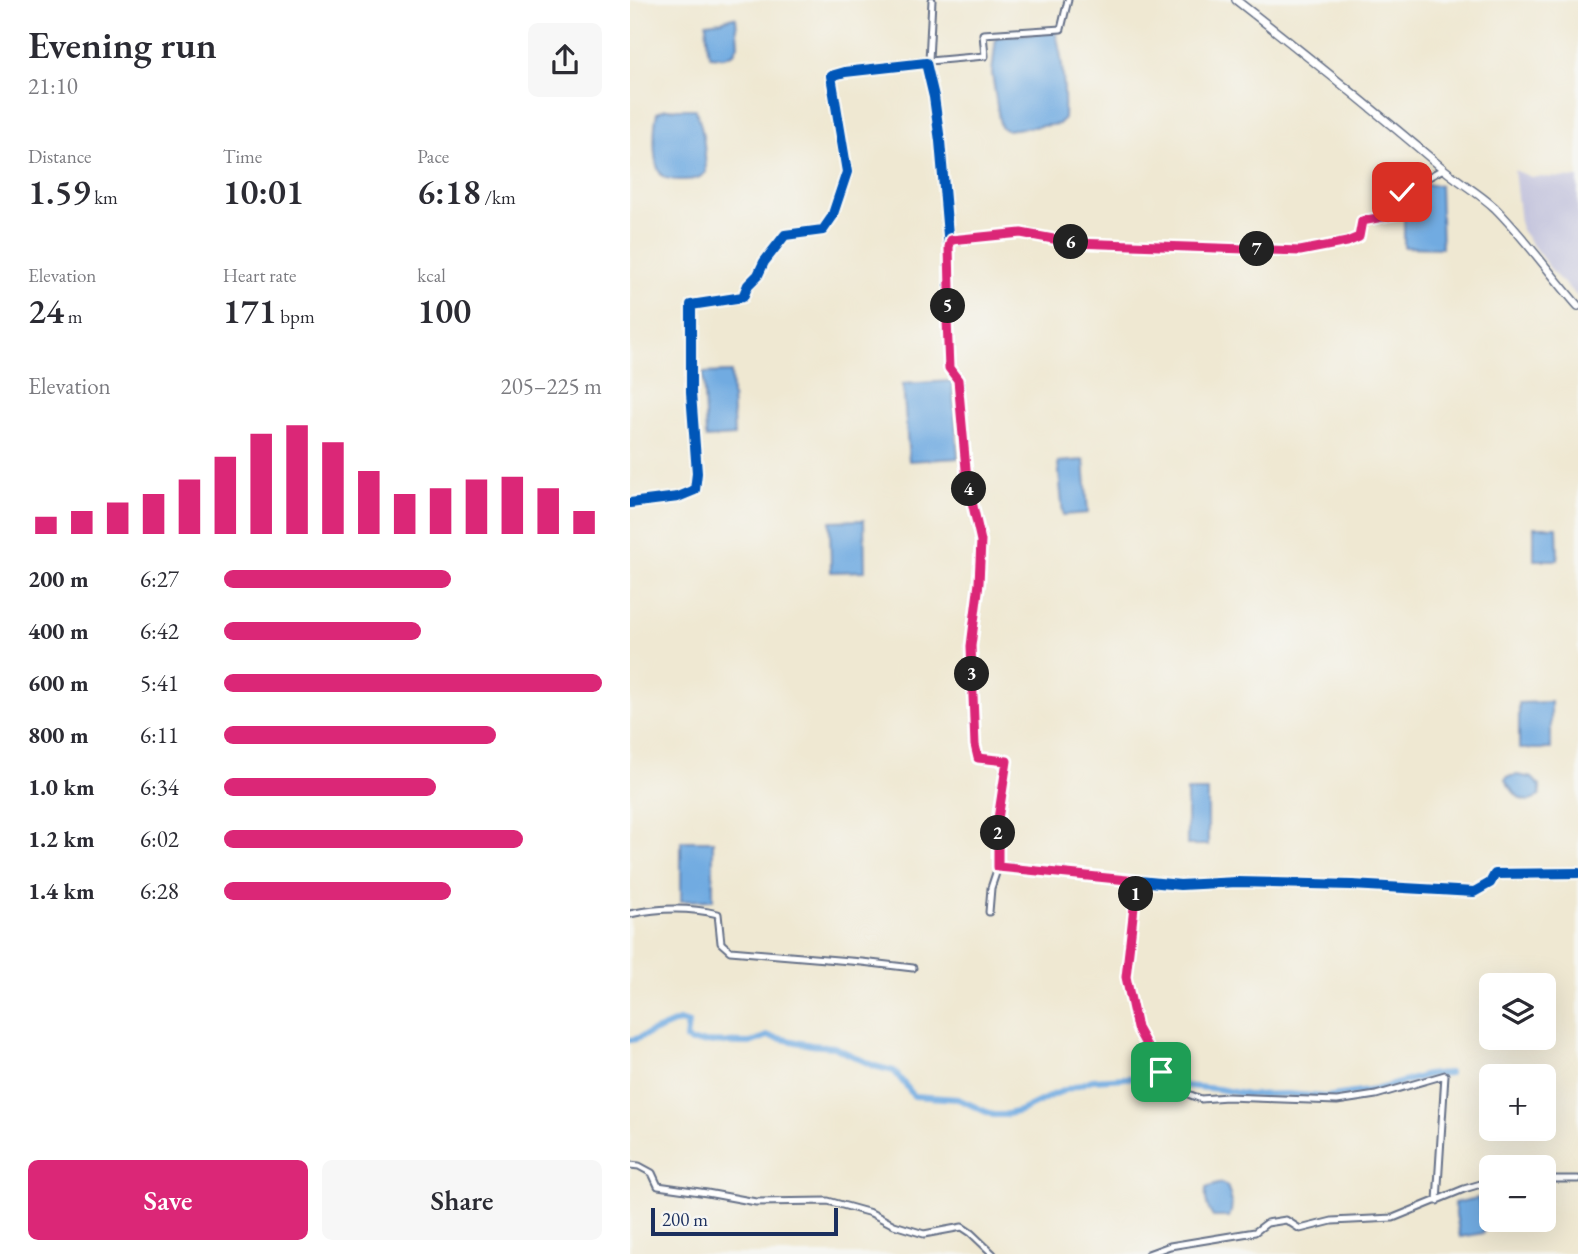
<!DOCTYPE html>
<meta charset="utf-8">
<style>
:root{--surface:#fff;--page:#f7f7f7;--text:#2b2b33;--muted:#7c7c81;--accent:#db2777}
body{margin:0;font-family:"EB Garamond",serif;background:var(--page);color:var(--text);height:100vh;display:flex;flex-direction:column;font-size:26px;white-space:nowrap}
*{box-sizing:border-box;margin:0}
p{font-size:23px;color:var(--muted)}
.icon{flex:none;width:38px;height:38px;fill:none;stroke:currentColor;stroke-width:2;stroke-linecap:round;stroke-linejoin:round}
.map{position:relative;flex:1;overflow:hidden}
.sheet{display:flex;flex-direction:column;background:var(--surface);width:630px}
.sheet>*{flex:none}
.tools{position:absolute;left:849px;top:973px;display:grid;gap:14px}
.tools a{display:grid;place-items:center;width:77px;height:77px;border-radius:10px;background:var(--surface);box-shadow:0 7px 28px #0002;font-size:35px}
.scale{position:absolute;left:21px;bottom:18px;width:187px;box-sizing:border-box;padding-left:7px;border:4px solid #1b2f5e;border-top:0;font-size:19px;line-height:24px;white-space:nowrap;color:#1b2f5e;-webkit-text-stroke:5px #f6f6f2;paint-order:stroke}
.pin{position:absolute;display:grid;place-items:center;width:60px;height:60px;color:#fff;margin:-30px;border-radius:14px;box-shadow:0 4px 10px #0006}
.km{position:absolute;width:35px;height:35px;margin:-18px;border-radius:50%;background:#222;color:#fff;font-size:19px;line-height:35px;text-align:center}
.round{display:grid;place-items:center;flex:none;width:74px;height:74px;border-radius:10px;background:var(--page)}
.head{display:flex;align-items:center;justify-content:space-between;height:119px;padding:0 28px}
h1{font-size:38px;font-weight:600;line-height:52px}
.figures{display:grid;grid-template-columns:repeat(3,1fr);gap:10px;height:119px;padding:7px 28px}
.figures div{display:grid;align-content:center}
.figures b{font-size:35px;font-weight:600}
.figures small{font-size:19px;font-weight:400}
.figures p{font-size:19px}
.chart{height:196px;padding:14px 28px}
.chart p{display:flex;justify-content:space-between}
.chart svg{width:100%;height:126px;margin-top:7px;stroke:var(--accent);stroke-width:6}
.button{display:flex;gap:14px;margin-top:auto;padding:14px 28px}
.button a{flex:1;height:80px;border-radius:10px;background:var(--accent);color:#fff;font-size:28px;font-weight:600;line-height:80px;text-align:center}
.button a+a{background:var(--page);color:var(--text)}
ul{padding:0 28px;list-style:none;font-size:23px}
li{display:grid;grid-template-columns:112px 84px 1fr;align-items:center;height:52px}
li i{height:18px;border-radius:9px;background:var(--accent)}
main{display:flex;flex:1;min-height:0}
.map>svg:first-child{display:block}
</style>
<main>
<section class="sheet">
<div class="head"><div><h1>Evening run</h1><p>21:10</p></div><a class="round"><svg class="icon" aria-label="share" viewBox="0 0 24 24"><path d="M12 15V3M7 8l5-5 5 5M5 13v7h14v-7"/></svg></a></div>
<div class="figures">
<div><p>Distance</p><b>1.59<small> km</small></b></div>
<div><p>Time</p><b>10:01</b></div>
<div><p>Pace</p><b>6:18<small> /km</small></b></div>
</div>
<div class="figures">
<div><p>Elevation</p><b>24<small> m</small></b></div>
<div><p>Heart rate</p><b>171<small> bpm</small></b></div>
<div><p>kcal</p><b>100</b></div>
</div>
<div class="chart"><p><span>Elevation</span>205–225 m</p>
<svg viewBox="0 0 160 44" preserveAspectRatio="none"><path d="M5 44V38M15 44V36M25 44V33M35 44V30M45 44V25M55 44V17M65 44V9M75 44V6M85 44V12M95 44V22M105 44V30M115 44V28M125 44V25M135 44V24M145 44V28M155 44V36"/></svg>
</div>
<ul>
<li><b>200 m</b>6:27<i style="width:60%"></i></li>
<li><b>400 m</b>6:42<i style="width:52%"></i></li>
<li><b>600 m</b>5:41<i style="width:100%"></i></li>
<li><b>800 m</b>6:11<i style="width:72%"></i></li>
<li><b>1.0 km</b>6:34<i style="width:56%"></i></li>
<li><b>1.2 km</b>6:02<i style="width:79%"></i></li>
<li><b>1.4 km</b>6:28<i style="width:60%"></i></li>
</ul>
<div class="button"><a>Save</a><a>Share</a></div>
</section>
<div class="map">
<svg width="948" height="1254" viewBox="0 0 948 1254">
<rect width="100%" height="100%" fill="#f6f6f2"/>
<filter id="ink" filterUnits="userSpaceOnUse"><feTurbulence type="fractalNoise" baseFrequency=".0143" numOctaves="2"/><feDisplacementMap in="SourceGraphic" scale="14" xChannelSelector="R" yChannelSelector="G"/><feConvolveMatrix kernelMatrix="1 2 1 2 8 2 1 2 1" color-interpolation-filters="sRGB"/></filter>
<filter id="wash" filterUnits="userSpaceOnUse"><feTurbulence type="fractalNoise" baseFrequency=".00686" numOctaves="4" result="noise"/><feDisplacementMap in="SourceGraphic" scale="28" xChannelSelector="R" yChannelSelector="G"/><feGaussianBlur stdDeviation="1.57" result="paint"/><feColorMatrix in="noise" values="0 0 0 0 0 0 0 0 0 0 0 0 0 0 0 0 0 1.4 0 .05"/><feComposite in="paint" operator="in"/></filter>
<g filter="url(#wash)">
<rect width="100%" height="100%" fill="#efe8d2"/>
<path fill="#c2c2dc" d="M884 170 901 177 948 178V297L926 276 891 230Z"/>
<path fill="#71abe1" stroke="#466da0" stroke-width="2" d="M103 17 106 18 108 45 104 53 95 57 80 56 78 51 76 23 91 21Z
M425 31C433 55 435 93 434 118L429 124 376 130 371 127 369 119 362 73 366 37Z
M35 109H65C74 128 75 151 76 172 69 180 60 180 50 180 45 180 39 180 34 177 21 169 24 126 27 113Z
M796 185H810L812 248 774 247V197C779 189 787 186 796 185Z
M101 372 104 436 76 438 73 373Z
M322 381 328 458 279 461 273 384Z
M454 460 458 513 433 515 428 462Z
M234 520 235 571 201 572 200 521Z
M904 527H927L928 560H904Z
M921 702V749H889V703Z
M887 775 902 778 910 786V795C894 810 884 793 875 780L877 777Z
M557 791H578V845H557Z
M51 841H83V900L51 901Z
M591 1183 597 1186C601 1195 604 1208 599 1217H583C577 1209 575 1199 576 1188Z
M848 1198 854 1233 830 1237 824 1203Z"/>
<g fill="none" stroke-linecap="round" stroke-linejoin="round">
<path stroke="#71abe1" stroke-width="6" d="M0 1040 6 1039 49 1021 58 1023 56 1039 61 1042 120 1043 138 1036 181 1045 204 1047 244 1066 264 1071 284 1096 328 1099 363 1115H374L390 1111 425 1094 462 1080 530 1076 556 1086 588 1089 618 1095 657 1094 695 1097 745 1090 797 1075 819 1073"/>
</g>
</g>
<g filter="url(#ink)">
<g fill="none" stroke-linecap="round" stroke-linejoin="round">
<g stroke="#657087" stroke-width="9">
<path id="minor" d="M299 61 302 0
M296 63 299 61 355 56 353 34 431 29 438 0
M320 244 321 241 391 233 445 243 670 251 717 242 729 237 732 221 767 214 772 192 813 169
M0 503 48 497 65 490 67 473 61 393V305L113 297 118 285 128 275 134 262 155 235 193 230 202 217 217 172 201 76 215 72 296 63 304 97 310 141 319 247V290L317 320 319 368 328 380 337 480 351 541 349 583 341 646 345 745 348 758 377 761 368 819V867L550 885 607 882 722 885 844 892 860 883 865 874 948 873
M507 881 496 977 507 1028 540 1087 571 1099 597 1097 707 1101 746 1095 815 1075 807 1201
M359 912 361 888 368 867
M0 914C28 908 59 907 88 914L91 943 100 951 232 962 283 968
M0 1165 9 1166 22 1173 28 1186 77 1193 126 1202 198 1201 241 1213 264 1225 294 1234 332 1227 341 1233 363 1254
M914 1179H948
M518 1254 540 1246 625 1232 637 1223 656 1220 670 1229 702 1221 763 1218 834 1189 861 1181"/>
</g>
<g stroke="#657087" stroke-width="10">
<path id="secondary" d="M606 0C675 54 743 109 810 166 827 181 848 192 865 208 895 238 920 274 948 306"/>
</g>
<use href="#minor" stroke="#fff" stroke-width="5"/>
<use href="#secondary" stroke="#fff" stroke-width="7"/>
<g stroke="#f6f6f2" stroke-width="15">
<path id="cycleway" d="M0 503 48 497 65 490 67 473 61 393V305L113 297 118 285 128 275 134 262 155 235 193 230 202 217 217 172 201 76 215 72 296 63 304 97 310 141 319 247V290L317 320 319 368 328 380 337 480 351 541 349 583 341 646 345 745 348 758 377 761 368 819V867L550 885 607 882 722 885 844 892 860 883 865 874 948 873"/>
</g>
<use href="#cycleway" stroke="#0057b8" stroke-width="10"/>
</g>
</g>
<g fill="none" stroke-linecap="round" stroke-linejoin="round" filter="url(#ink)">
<g stroke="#fff" stroke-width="14">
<path id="route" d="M531 1072 507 1028 496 977 507 881 368 867V819L377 761 348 758 345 745 341 646 349 583 351 541 337 480 328 380 319 368 317 320 320 290 319 247 321 240 391 233 445 243 670 251 717 242 729 237 732 221 768 214 772 192"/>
</g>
<use href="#route" stroke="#db2777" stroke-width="9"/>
</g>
</svg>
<div class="tools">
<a><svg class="icon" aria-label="layers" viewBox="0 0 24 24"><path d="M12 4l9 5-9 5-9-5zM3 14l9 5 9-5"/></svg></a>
<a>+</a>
<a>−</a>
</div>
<div class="scale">200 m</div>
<div class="pin" style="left:531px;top:1072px;background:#1e9e55"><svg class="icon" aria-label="arrive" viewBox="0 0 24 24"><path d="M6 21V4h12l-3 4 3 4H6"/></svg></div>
<div class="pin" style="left:772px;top:192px;background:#d93025"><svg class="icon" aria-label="check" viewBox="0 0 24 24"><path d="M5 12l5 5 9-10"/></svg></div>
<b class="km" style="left:506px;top:894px">1</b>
<b class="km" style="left:368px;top:833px">2</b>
<b class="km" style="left:342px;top:674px">3</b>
<b class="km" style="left:339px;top:489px">4</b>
<b class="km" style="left:318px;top:306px">5</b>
<b class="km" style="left:441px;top:242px">6</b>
<b class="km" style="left:627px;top:249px">7</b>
</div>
</main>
